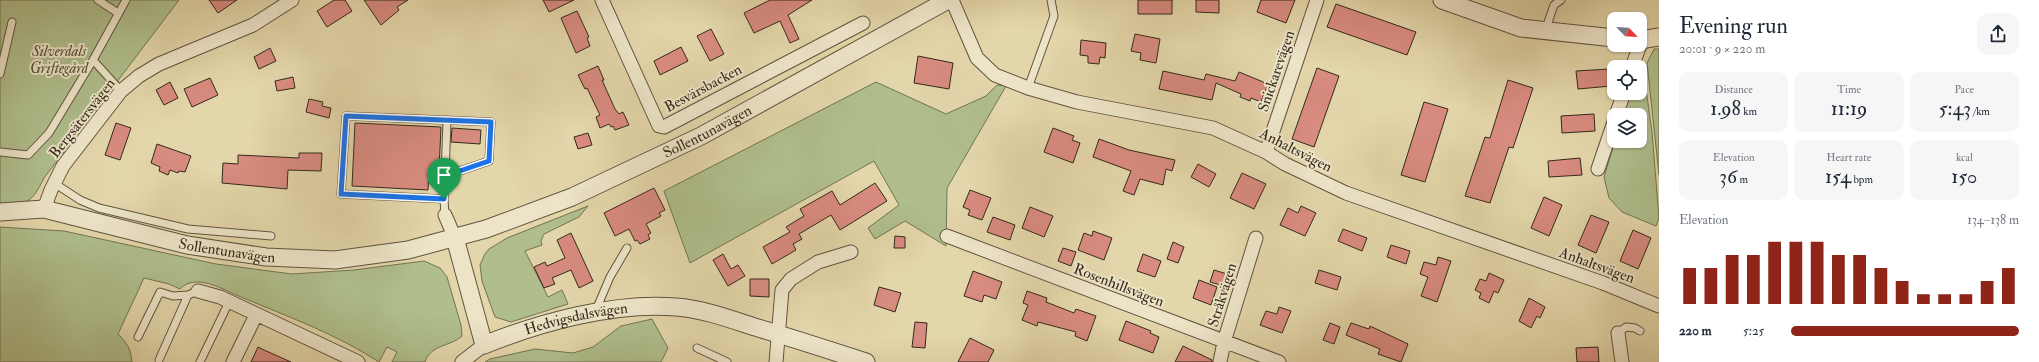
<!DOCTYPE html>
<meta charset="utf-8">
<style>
:root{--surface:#fff;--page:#f6f6f7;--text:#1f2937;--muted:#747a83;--accent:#8f2418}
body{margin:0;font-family:"IM FELL Double Pica",serif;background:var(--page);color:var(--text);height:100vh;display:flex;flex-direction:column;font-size:15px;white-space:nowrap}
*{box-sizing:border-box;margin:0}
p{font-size:13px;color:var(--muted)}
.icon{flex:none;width:22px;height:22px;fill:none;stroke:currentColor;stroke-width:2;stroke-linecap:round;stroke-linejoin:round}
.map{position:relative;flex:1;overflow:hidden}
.side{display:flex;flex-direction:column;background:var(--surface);width:380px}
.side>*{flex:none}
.needle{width:26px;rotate:115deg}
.fabs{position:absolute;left:1607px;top:12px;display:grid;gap:8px}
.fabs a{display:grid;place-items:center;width:40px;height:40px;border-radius:8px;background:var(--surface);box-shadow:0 1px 3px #0004;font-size:20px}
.pin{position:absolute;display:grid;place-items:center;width:34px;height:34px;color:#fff;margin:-41px -17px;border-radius:50% 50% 50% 0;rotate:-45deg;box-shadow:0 0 4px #0007}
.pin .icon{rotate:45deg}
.round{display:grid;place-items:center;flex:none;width:42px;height:42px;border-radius:12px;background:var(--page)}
.summary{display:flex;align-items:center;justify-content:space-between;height:68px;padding:0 20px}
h1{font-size:22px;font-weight:600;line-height:30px}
.metrics{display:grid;grid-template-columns:repeat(3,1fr);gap:6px;height:68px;padding:4px 20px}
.metrics div{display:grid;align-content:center;border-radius:10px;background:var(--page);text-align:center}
.metrics b{font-size:20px;font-weight:600}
.metrics small{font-size:11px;font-weight:400}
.metrics p{font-size:11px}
.chart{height:112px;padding:8px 20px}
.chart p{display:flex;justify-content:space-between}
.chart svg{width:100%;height:72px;margin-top:4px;stroke:var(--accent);stroke-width:6}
ul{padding:0 20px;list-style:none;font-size:13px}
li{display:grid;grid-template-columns:64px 48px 1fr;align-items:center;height:30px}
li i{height:10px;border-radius:5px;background:var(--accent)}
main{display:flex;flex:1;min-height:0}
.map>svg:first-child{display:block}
</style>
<main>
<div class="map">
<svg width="1659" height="362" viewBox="0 0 1659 362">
<rect width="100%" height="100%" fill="#e3d6aa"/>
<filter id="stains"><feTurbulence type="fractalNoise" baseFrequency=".005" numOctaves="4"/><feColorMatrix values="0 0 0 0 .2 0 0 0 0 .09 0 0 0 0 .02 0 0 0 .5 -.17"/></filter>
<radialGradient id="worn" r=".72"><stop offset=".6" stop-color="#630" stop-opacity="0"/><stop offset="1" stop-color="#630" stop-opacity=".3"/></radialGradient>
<path fill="#afbe8c" stroke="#727454" d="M0 0H179L44 178C31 204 28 204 0 204Z
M1654 49H1659V175L1647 63Z
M1640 73 1644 75 1652 132 1659 218 1656 226 1622 212 1609 198 1604 177 1615 141H1640V115H1623L1630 93H1640Z
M876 82 946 114 986 96 997 85 1006 86 947 188 946 246 905 221 875 239 868 228 899 205 874 161 690 263 664 191Z
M588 206 579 217 544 234 541 241 542 245 525 251 548 297 562 290 568 304 511 322 495 317 482 281 480 265 485 254 489 249 507 238Z
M0 227 64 231 216 264 292 274 354 270 424 261 440 268 447 277 461 325 462 336C450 347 431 344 425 362H392L397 352 387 347 379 362C336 334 289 317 241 297 228 292 214 283 199 282 190 282 185 284 180 289L169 284 144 278 118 334C127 343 131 349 132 362H0Z
M652 319 668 348 661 362H485L490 359 535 349 573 353 593 347 621 326Z"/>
<path fill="#d88b7f" stroke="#34291b" d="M209 0H237L218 13Z
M334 0H345L352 11 327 27 317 11Z
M364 0H408L397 7 399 10 381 25Z
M543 0H574L549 12Z
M770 0H812L788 15 799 39 790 43 780 21 754 33 744 13Z
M1138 0H1172V14H1138Z
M1196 0H1219V13L1196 12Z
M1261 0H1295L1286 23 1257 12Z
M1336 4 1416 32 1407 55 1327 27Z
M577 11 589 37 587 38 590 46 576 53 561 18Z
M711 29 724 54 710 61 697 36Z
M1135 34 1160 39 1156 63 1140 60 1141 53 1131 51Z
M1081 40 1106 43 1105 58 1100 57 1099 64 1088 63V56L1080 55Z
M681 47 688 61 660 75 654 61Z
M270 48 276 61 259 69 254 57Z
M918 56 953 63 949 89 914 83Z
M598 66 604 80H602L615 109 619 114 623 112 629 125 615 130 613 126 611 127 609 124 600 128 596 117 600 115 587 88 585 89 578 75Z
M1317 68 1339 76 1314 147 1292 139Z
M1609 69 1611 86 1578 89 1576 71Z
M1163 71 1204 80 1206 74 1235 81 1239 72 1268 84 1261 102 1251 98 1250 101 1240 97 1241 94 1216 83 1212 100 1159 89Z
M293 77 295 88 277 91 275 81Z
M210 78 218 95 192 107 184 89Z
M1508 80 1533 88 1513 148 1509 147 1490 203 1465 196 1485 137 1490 138Z
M170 82 178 98 164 105 156 90Z
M309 99 323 102 322 106 331 108 329 118 306 112Z
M1424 102 1448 109 1425 182 1401 175Z
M1594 114 1595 131 1562 133 1561 116Z
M116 123 131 128 120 160 105 155Z
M355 123 441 127 439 170 429 169 428 190 352 186Z
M452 128 481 130 480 144 451 142Z
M1053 128 1074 136 1072 140 1080 143 1073 163 1044 152Z
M588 133 592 145 578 149 574 137Z
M1099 139 1129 150 1175 160 1172 171 1166 169 1163 185 1140 179 1134 195 1123 191 1131 171 1093 157Z
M157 144 191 156 185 172 179 171 178 173 170 170 168 175 159 171 160 167 151 163Z
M299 153H322L321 171 288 170 287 189 222 183 223 163 238 164V155L299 158Z
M1580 158 1582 175 1549 177 1548 161Z
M1198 164 1216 174 1209 187 1191 177Z
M1242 173 1266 184 1254 209 1230 198Z
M875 183 887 201 840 230 831 215 799 234 802 239 793 244 796 250 772 264 763 247 790 232 786 227 804 216 800 209 832 191 840 205Z
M654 188 665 210 659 213 661 216 646 224 651 233 648 235 650 239 640 244 637 240 635 241 629 229 615 236 604 213Z
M970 190 991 198 982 220 968 215 970 210 963 207Z
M1544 197 1562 205 1549 236 1531 228Z
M1301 206 1316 213 1305 236 1280 225 1288 208 1298 213Z
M1030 207 1053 216 1044 237 1022 228Z
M1591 215 1609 222 1596 253 1578 245Z
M993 217 1015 225 1010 240 987 232Z
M1343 229 1367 238 1362 251 1338 241Z
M1633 230 1651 238 1638 269 1620 261Z
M1093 231 1112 238 1104 260 1078 250 1084 233 1092 236Z
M571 233 593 281 579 288 571 270 552 278 555 284 544 288 534 267 545 262 547 266 565 258 557 240Z
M895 236 905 237V248H894Z
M1173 242 1184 247 1178 263 1167 259Z
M1391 245 1410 251 1406 264 1387 257Z
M1063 248 1076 252 1071 266 1058 261Z
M723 254 731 269 738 265 745 276 728 286 713 260Z
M1143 254 1161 261 1155 277 1137 271Z
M1438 257 1451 261 1437 302 1421 296 1428 277 1420 274 1424 262 1436 265Z
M1214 270 1227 274 1224 286 1210 282Z
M1319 270 1341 277 1337 290 1315 283Z
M973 271 1002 282 996 299 984 295 982 302 964 296Z
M1489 273 1504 280 1498 293 1494 291 1489 303 1479 298 1481 293 1475 290 1480 279 1486 281Z
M750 279H769V297L750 296Z
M1199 280 1217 287 1211 305 1193 298Z
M879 287 901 293 895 312 874 305Z
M1027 291 1047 298 1046 302 1074 313 1076 309 1096 316 1087 341 1075 336 1076 332 1038 322 1037 326 1022 320 1028 305 1023 303Z
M1529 298 1545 307 1540 318 1537 316 1531 328 1519 321Z
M1279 307 1291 311 1282 333 1260 325 1266 311 1277 314Z
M1126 321 1151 331 1150 333 1159 337 1153 353 1119 340Z
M915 322 927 323 925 348 912 347Z
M1330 323 1340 327 1334 344 1323 340Z
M1351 323 1369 329 1370 326 1408 344 1401 362 1378 354 1380 349 1346 335Z
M970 338 994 350 988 362H958Z
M1183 346 1212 360V362H1175Z
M258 347 264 350 291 362H251Z
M1598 347 1599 362H1577L1576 348Z"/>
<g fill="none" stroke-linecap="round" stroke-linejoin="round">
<g stroke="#60543f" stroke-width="9">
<path id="service" d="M98 0 118 13
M1545 31 1554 5 1561 0
M0 74 12 22
M1028 88 1054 16 1051 0
M121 91 93 60 126 0
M0 152 28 155 49 133 93 60
M445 176 447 120
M54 183 80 200 99 208 188 229 271 236
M444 199 445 176 489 161 491 122 346 116 341 194 444 199 445 215
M596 310 610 277 627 248
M1618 333 1626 327 1635 328 1640 331
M138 337 160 292 173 296 188 295
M697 348 727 362
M159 360 188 295 198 291
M200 362 229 302"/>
</g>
<g stroke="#60543f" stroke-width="15">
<path id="minor" d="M602 0 659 126 664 127 863 23
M952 0 977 58 995 75 1028 88 1077 102 1213 128 1266 152 1285 164 1346 193 1603 283 1659 306
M1632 67 1640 45
M1616 115 1624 93
M1266 152 1317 0
M1598 169 1614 122
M44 209 51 190 63 166 121 91 139 76 159 64 253 25 292 0
M445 215 455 238
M947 236 1279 362
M198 291 220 297 358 362
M1618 333 1622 362
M233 362 256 315
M462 362 484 345
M776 362 782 290 791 279 818 262 851 252
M1220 362 1224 342 1256 238"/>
</g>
<g stroke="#60543f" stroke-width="19">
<g id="tertiary">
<path d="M1442 0 1521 28 1614 38"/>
<path d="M1640 40 1659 37"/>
<path id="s1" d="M0 212 44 209 187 245 266 257 335 260 408 250 486 229 572 197 701 136 948 0"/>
<path id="s2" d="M455 238 484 345C541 322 614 302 676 307 703 309 730 319 755 327 792 338 829 350 866 362"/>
</g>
</g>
<use href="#service" stroke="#ede4c8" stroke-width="7"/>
<use href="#minor" stroke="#ede4c8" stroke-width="13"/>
<use href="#tertiary" stroke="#ede4c8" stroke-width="17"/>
</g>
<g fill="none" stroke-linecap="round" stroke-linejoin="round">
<g stroke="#fff" stroke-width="8">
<path id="route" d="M346 116 491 122 489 161 445 176 444 199 341 194Z"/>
</g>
<use href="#route" stroke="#1a73e8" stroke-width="5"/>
</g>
<g text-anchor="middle" stroke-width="4" stroke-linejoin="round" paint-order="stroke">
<g font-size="15" font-style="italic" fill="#534e37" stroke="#ede4c8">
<text x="59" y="56">Silverdals<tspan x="59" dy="17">Griftegård</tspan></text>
</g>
<g font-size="15" fill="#34291b" stroke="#ede4c8">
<text transform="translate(1276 71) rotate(-71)" y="5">Snickarevägen</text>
<text transform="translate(703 88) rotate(-28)" y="5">Besvärsbacken</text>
<text transform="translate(82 118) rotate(-52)" y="5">Bergsätersvägen</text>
<text dy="5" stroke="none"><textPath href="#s1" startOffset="737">Sollentunavägen</textPath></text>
<text transform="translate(1296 150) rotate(27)" y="5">Anhaltsvägen</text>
<text dy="5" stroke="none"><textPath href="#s1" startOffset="232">Sollentunavägen</textPath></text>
<text transform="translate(1597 265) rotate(20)" y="5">Anhaltsvägen</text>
<text transform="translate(1119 285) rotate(21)" y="5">Rosenhillsvägen</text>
<text transform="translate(1222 295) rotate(-73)" y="5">Stråkvägen</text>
<text dy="5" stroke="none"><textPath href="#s2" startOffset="207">Hedvigsdalsvägen</textPath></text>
</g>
</g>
<rect width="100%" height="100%" filter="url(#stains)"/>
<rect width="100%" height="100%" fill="url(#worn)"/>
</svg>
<div class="fabs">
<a><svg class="needle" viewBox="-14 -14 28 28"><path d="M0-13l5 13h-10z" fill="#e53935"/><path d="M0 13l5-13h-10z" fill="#747a83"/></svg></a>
<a><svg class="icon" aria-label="locate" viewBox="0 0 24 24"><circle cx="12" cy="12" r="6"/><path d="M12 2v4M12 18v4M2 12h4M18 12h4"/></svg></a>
<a><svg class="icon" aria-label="layers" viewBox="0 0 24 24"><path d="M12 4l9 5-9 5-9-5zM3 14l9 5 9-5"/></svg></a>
</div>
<div class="pin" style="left:444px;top:199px;background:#1e9e55"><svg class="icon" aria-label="arrive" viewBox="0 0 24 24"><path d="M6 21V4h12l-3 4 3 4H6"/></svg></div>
</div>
<section class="side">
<div class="summary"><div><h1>Evening run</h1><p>20:01 · 9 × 220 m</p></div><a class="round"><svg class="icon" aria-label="share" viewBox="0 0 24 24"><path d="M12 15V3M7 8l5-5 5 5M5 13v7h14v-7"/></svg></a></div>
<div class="metrics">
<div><p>Distance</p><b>1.98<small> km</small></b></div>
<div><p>Time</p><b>11:19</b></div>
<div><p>Pace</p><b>5:43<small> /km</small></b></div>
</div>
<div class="metrics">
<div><p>Elevation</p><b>36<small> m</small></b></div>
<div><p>Heart rate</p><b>154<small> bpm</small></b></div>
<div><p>kcal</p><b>150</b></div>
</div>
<div class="chart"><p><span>Elevation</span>134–138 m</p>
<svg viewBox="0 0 160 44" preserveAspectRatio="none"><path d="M5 44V22M15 44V22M25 44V14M35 44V14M45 44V6M55 44V6M65 44V6M75 44V14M85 44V14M95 44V22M105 44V30M115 44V38M125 44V38M135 44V38M145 44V30M155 44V22"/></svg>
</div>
<ul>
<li><b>220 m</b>5:25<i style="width:100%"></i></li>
</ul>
</section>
</main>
